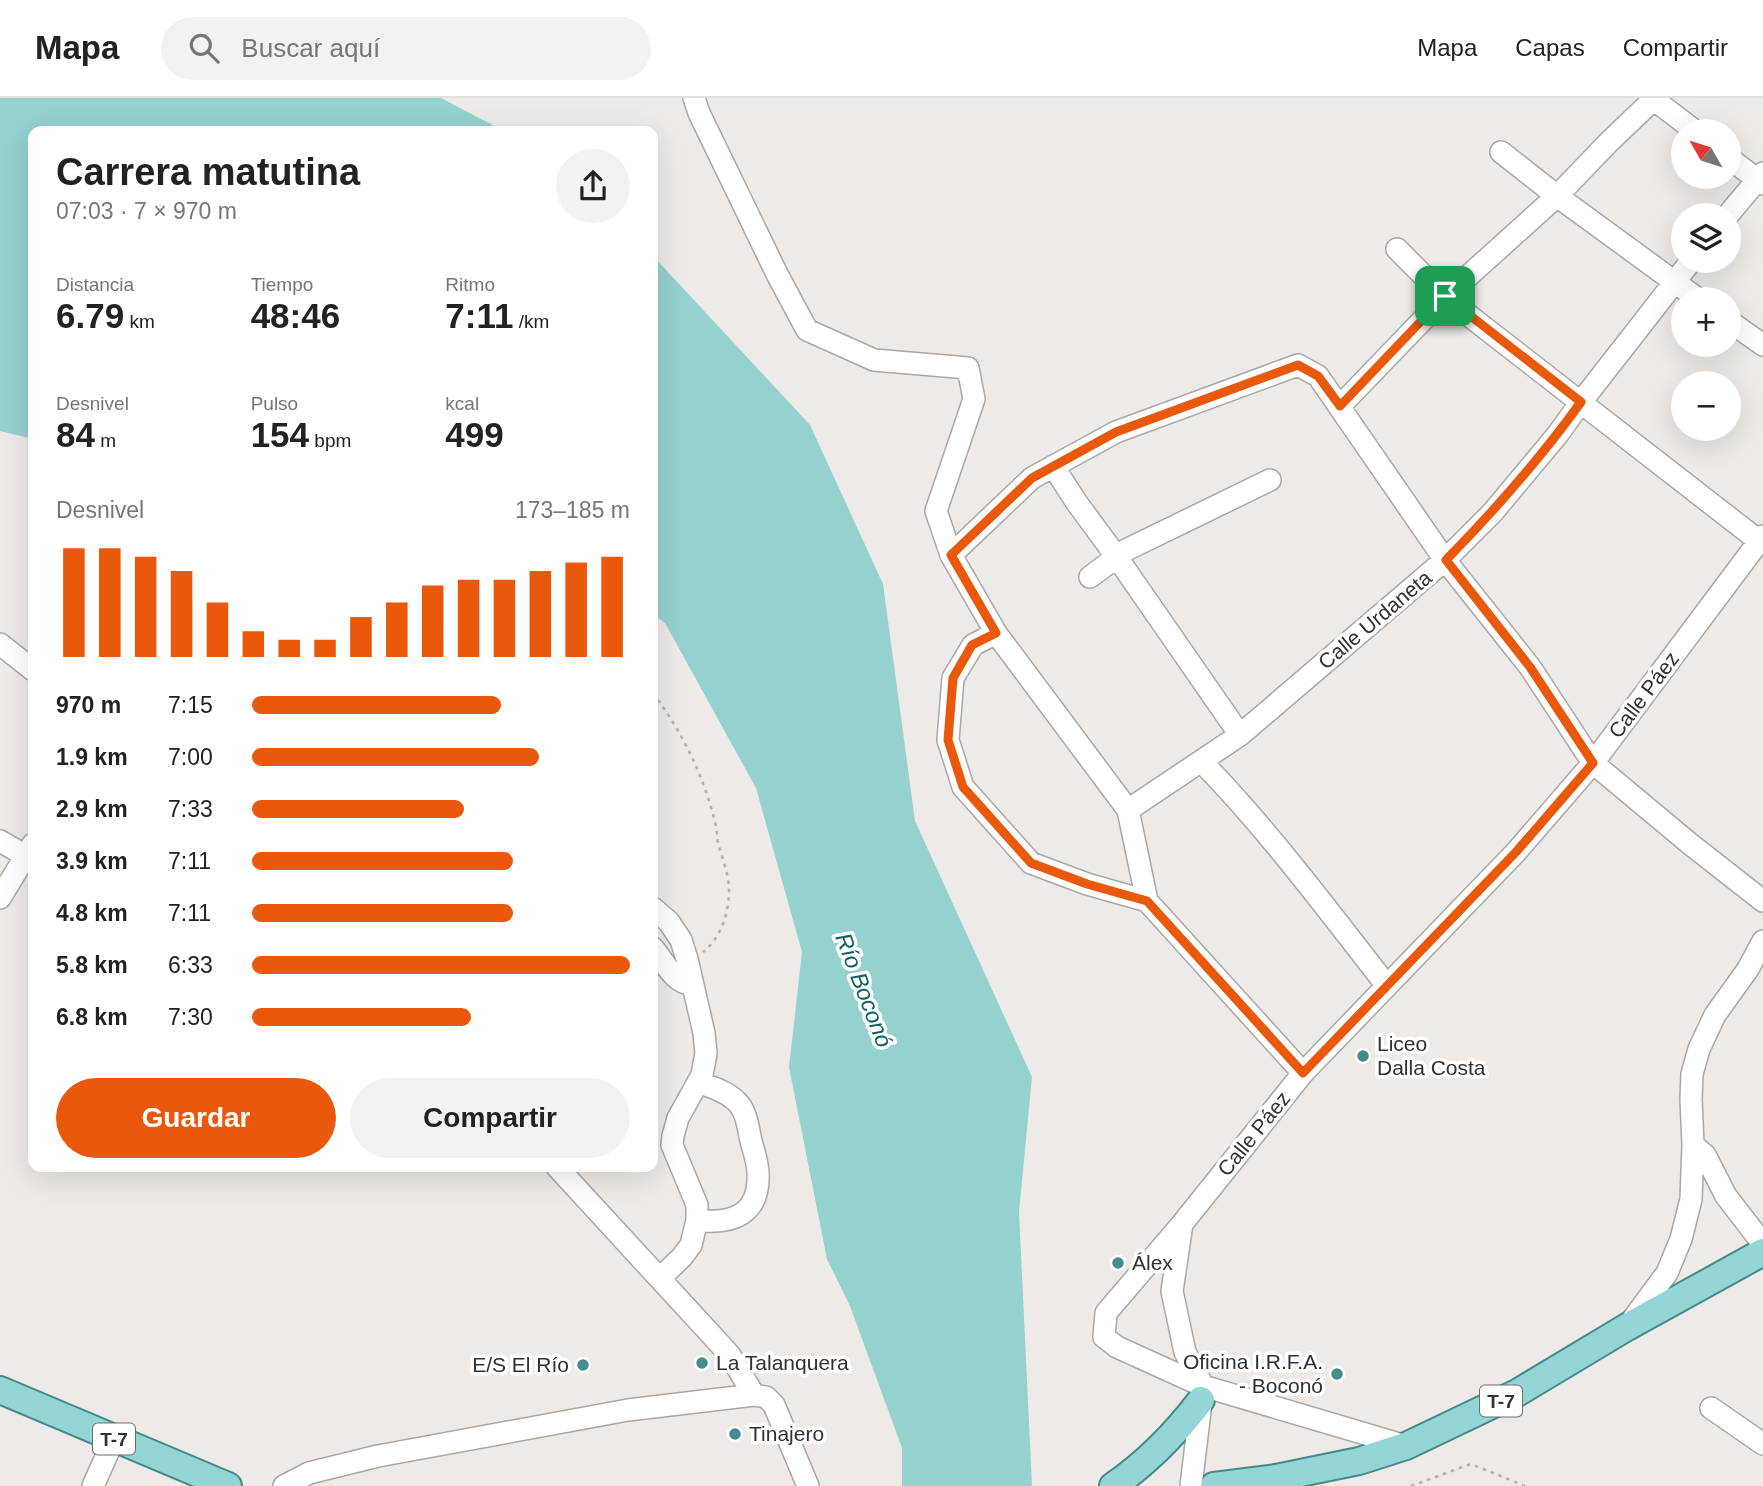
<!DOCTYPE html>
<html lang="es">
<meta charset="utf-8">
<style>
:root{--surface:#fff;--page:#f2f2f2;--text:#222;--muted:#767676;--line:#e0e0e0;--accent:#ea580c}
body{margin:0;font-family:Helvetica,sans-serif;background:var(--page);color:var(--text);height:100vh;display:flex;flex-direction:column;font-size:26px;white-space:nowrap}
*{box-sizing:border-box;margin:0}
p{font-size:23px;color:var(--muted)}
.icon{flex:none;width:38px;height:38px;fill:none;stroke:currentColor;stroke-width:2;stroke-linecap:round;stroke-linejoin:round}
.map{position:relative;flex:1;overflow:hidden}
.details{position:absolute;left:28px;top:28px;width:630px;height:1046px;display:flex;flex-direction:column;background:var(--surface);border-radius:14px;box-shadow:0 7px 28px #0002}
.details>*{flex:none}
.needle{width:46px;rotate:309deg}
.buttons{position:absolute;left:1671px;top:21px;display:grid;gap:14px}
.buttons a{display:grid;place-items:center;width:70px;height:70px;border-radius:50%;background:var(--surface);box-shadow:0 7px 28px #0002;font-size:35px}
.pin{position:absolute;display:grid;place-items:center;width:60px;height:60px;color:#fff;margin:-30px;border-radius:14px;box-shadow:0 4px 10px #0006}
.round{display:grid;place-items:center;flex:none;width:74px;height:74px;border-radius:37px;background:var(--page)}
.headline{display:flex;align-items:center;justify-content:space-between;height:119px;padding:0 28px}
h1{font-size:38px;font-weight:700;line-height:52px}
.metrics{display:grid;grid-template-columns:repeat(3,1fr);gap:10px;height:119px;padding:7px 28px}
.metrics div{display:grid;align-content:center}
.metrics b{font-size:35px;font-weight:700}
.metrics small{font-size:19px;font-weight:400}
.metrics p{font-size:19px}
.chart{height:196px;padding:14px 28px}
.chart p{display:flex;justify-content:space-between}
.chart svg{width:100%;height:126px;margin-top:7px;stroke:var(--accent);stroke-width:6}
.action{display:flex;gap:14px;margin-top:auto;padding:14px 28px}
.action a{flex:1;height:80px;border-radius:42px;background:var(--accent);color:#fff;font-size:28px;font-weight:700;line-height:80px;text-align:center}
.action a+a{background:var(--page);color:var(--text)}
ul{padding:0 28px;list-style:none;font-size:23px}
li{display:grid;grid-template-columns:112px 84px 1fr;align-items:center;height:52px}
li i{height:18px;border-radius:9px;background:var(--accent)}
header{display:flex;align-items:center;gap:42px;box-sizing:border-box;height:98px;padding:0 35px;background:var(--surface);border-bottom:2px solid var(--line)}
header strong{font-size:33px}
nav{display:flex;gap:38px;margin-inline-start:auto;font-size:24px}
.search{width:490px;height:63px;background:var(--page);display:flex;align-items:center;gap:18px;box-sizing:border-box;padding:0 24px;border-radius:38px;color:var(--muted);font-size:26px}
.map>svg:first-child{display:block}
</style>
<header>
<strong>Mapa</strong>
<div class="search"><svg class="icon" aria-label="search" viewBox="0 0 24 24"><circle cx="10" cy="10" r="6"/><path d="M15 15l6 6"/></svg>Buscar aquí</div>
<nav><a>Mapa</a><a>Capas</a><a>Compartir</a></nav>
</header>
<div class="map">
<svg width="1763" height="1388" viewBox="0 0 1763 1388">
<rect width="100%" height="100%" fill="#edeae7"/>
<path fill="#95d1cf" d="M0 0H441L504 33H33V341L0 333Z
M653 158 810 327 883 486 915 723 1032 979 1019 1114 1032 1388H902V1350L850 1208 827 1161 789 969 802 854 756 690 665 525 653 516Z"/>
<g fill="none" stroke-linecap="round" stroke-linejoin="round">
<g stroke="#aaa7a4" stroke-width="24">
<path id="minor" d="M694 0 699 15 777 176 807 232 874 262 968 270 974 301 936 413 951 457 996 535 1128 712 1147 803 1303 975
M1653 1 1695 33
M1501 54 1557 98 1698 201
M1729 60 1763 86
M1728 117 1763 75
M1397 151 1445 199 1763 446
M1729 223 1763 247
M1340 308 1445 199 1557 98 1609 44 1655 0
M1053 368 1077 405 1116 458 1240 637
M951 457 1032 380 1116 334 1298 267 1318 278 1445 462 1530 569 1593 665 1689 745 1763 803
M1090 479 1126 452 1270 382
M996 535 973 547 953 580 948 642 963 689 1031 765 1087 786 1147 803
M0 546 33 572
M1201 663C1269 733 1327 811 1387 888
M1128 712 1240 637 1445 462 1493 414 1558 336 1581 304 1691 163
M0 743 26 758
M0 800 33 746
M653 810 669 824 681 842 687 861 704 935 706 955 702 977 678 1020 673 1038 672 1047 697 1107V1122L691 1147 682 1159 660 1180
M653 850C665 864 673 885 693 887
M1693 1047 1705 1057 1726 1098 1763 1146
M557 1069 729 1256 754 1297
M697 1122C733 1127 760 1116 758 1075 758 1065 754 1054 751 1043 748 1030 747 1013 736 1003 726 993 711 989 698 984
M1182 1126 1106 1215 1104 1239 1117 1249 1203 1288 1406 1348
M1630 1225 1667 1175 1681 1141 1691 1101 1693 1047 1691 1001 1692 976 1699 951 1715 917 1748 871 1763 843
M1711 1310 1763 1346
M93 1388 114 1341
M284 1388 309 1375 378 1358 628 1312 754 1297 766 1299 774 1307 808 1388
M1191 1388 1203 1288 1185 1254 1172 1193 1182 1126 1303 975 1516 754 1593 665 1763 438"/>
</g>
<g stroke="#438a89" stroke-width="30">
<path id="major" d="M0 1292 228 1388
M1113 1388C1148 1364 1176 1335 1201 1302
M1214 1388 1276 1380 1359 1363 1406 1348 1517 1295 1627 1229 1763 1154"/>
</g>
<path stroke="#b4b2af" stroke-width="2.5" stroke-dasharray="3.5 5" stroke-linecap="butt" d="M653 595C682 634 703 676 715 724 717 731 717 738 718 745 722 760 729 776 729 792 729 815 721 840 703 854
M1411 1388 1471 1366 1525 1388"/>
<use href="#minor" stroke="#fff" stroke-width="21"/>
<use href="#major" stroke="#94d6d5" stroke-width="26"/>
</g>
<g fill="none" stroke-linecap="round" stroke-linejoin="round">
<g stroke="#fff" stroke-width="14">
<path id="route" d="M1445 198 1581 304C1540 361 1495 412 1446 462L1530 569 1593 665 1516 754 1303 975 1147 803 1087 786 1031 765 963 689 948 642 953 580 972 547 996 535 951 457 1032 380 1116 334 1298 267 1318 278 1340 308Z"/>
</g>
<use href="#route" stroke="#ea580c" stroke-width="9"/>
</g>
<g fill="#458d8c" stroke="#fff" stroke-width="2.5">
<circle cx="1363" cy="958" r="7"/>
<circle cx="1118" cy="1165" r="7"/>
<circle cx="702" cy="1265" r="7"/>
<circle cx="583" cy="1267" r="7"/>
<circle cx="1337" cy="1276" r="7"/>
<circle cx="735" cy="1336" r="7"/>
</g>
<g text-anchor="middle" stroke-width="7" stroke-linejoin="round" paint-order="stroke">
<g fill="#fff" stroke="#706f6e" stroke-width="2">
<rect x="1480" y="1287.5" width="42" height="31" rx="5"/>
<rect x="93" y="1325.5" width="42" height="31" rx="5"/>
</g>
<g font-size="19" font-weight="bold" fill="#323130">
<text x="1501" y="1310">T-7</text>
<text x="114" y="1348">T-7</text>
</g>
<g font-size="21" fill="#323130" stroke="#fff">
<text transform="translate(1375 522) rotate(-40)" y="7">Calle Urdaneta</text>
<text transform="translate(1644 597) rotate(-53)" y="7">Calle Páez</text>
<text transform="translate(1254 1036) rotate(-51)" y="7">Calle Páez</text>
</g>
<g font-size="21" fill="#323130" stroke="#fff" text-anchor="start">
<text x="1377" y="953">Liceo<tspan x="1377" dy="24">Dalla Costa</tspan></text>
<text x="1132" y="1172">Álex</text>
<text x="1323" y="1271" text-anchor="end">Oficina I.R.F.A.<tspan x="1323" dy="24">- Boconó</tspan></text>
<text x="716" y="1272">La Talanquera</text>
<text x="569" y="1274" text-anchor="end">E/S El Río</text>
<text x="749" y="1343">Tinajero</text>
</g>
<g font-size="23" font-style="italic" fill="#0e6161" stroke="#fff">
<text transform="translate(864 892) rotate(69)" y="8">Río Boconó</text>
</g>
</g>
</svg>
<div class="buttons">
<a><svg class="needle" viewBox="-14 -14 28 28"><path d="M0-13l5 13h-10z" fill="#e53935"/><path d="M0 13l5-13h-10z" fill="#767676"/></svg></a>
<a><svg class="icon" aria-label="layers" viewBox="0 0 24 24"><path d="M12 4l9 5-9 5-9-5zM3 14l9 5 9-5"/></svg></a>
<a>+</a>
<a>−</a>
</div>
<div class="pin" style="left:1445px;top:198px;background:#1e9e55"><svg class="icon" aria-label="arrive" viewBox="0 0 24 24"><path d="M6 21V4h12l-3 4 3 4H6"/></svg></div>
<section class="details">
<div class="headline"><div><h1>Carrera matutina</h1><p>07:03 · 7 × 970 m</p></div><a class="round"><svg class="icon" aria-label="share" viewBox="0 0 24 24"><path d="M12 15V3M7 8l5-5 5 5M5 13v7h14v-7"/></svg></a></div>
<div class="metrics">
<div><p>Distancia</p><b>6.79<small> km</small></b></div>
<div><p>Tiempo</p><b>48:46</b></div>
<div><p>Ritmo</p><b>7:11<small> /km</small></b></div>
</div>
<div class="metrics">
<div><p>Desnivel</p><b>84<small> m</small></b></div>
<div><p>Pulso</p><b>154<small> bpm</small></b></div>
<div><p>kcal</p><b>499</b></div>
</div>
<div class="chart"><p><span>Desnivel</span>173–185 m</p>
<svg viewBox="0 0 160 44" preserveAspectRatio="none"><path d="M5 44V6M15 44V6M25 44V9M35 44V14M45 44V25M55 44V35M65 44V38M75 44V38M85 44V30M95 44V25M105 44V19M115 44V17M125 44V17M135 44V14M145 44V11M155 44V9"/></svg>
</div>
<ul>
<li><b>970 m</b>7:15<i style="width:66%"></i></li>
<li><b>1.9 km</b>7:00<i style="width:76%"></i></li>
<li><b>2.9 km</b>7:33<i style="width:56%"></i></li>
<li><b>3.9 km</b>7:11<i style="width:69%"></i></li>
<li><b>4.8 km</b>7:11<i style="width:69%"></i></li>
<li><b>5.8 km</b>6:33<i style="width:100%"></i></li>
<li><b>6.8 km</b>7:30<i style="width:58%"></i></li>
</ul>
<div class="action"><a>Guardar</a><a>Compartir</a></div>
</section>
</div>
